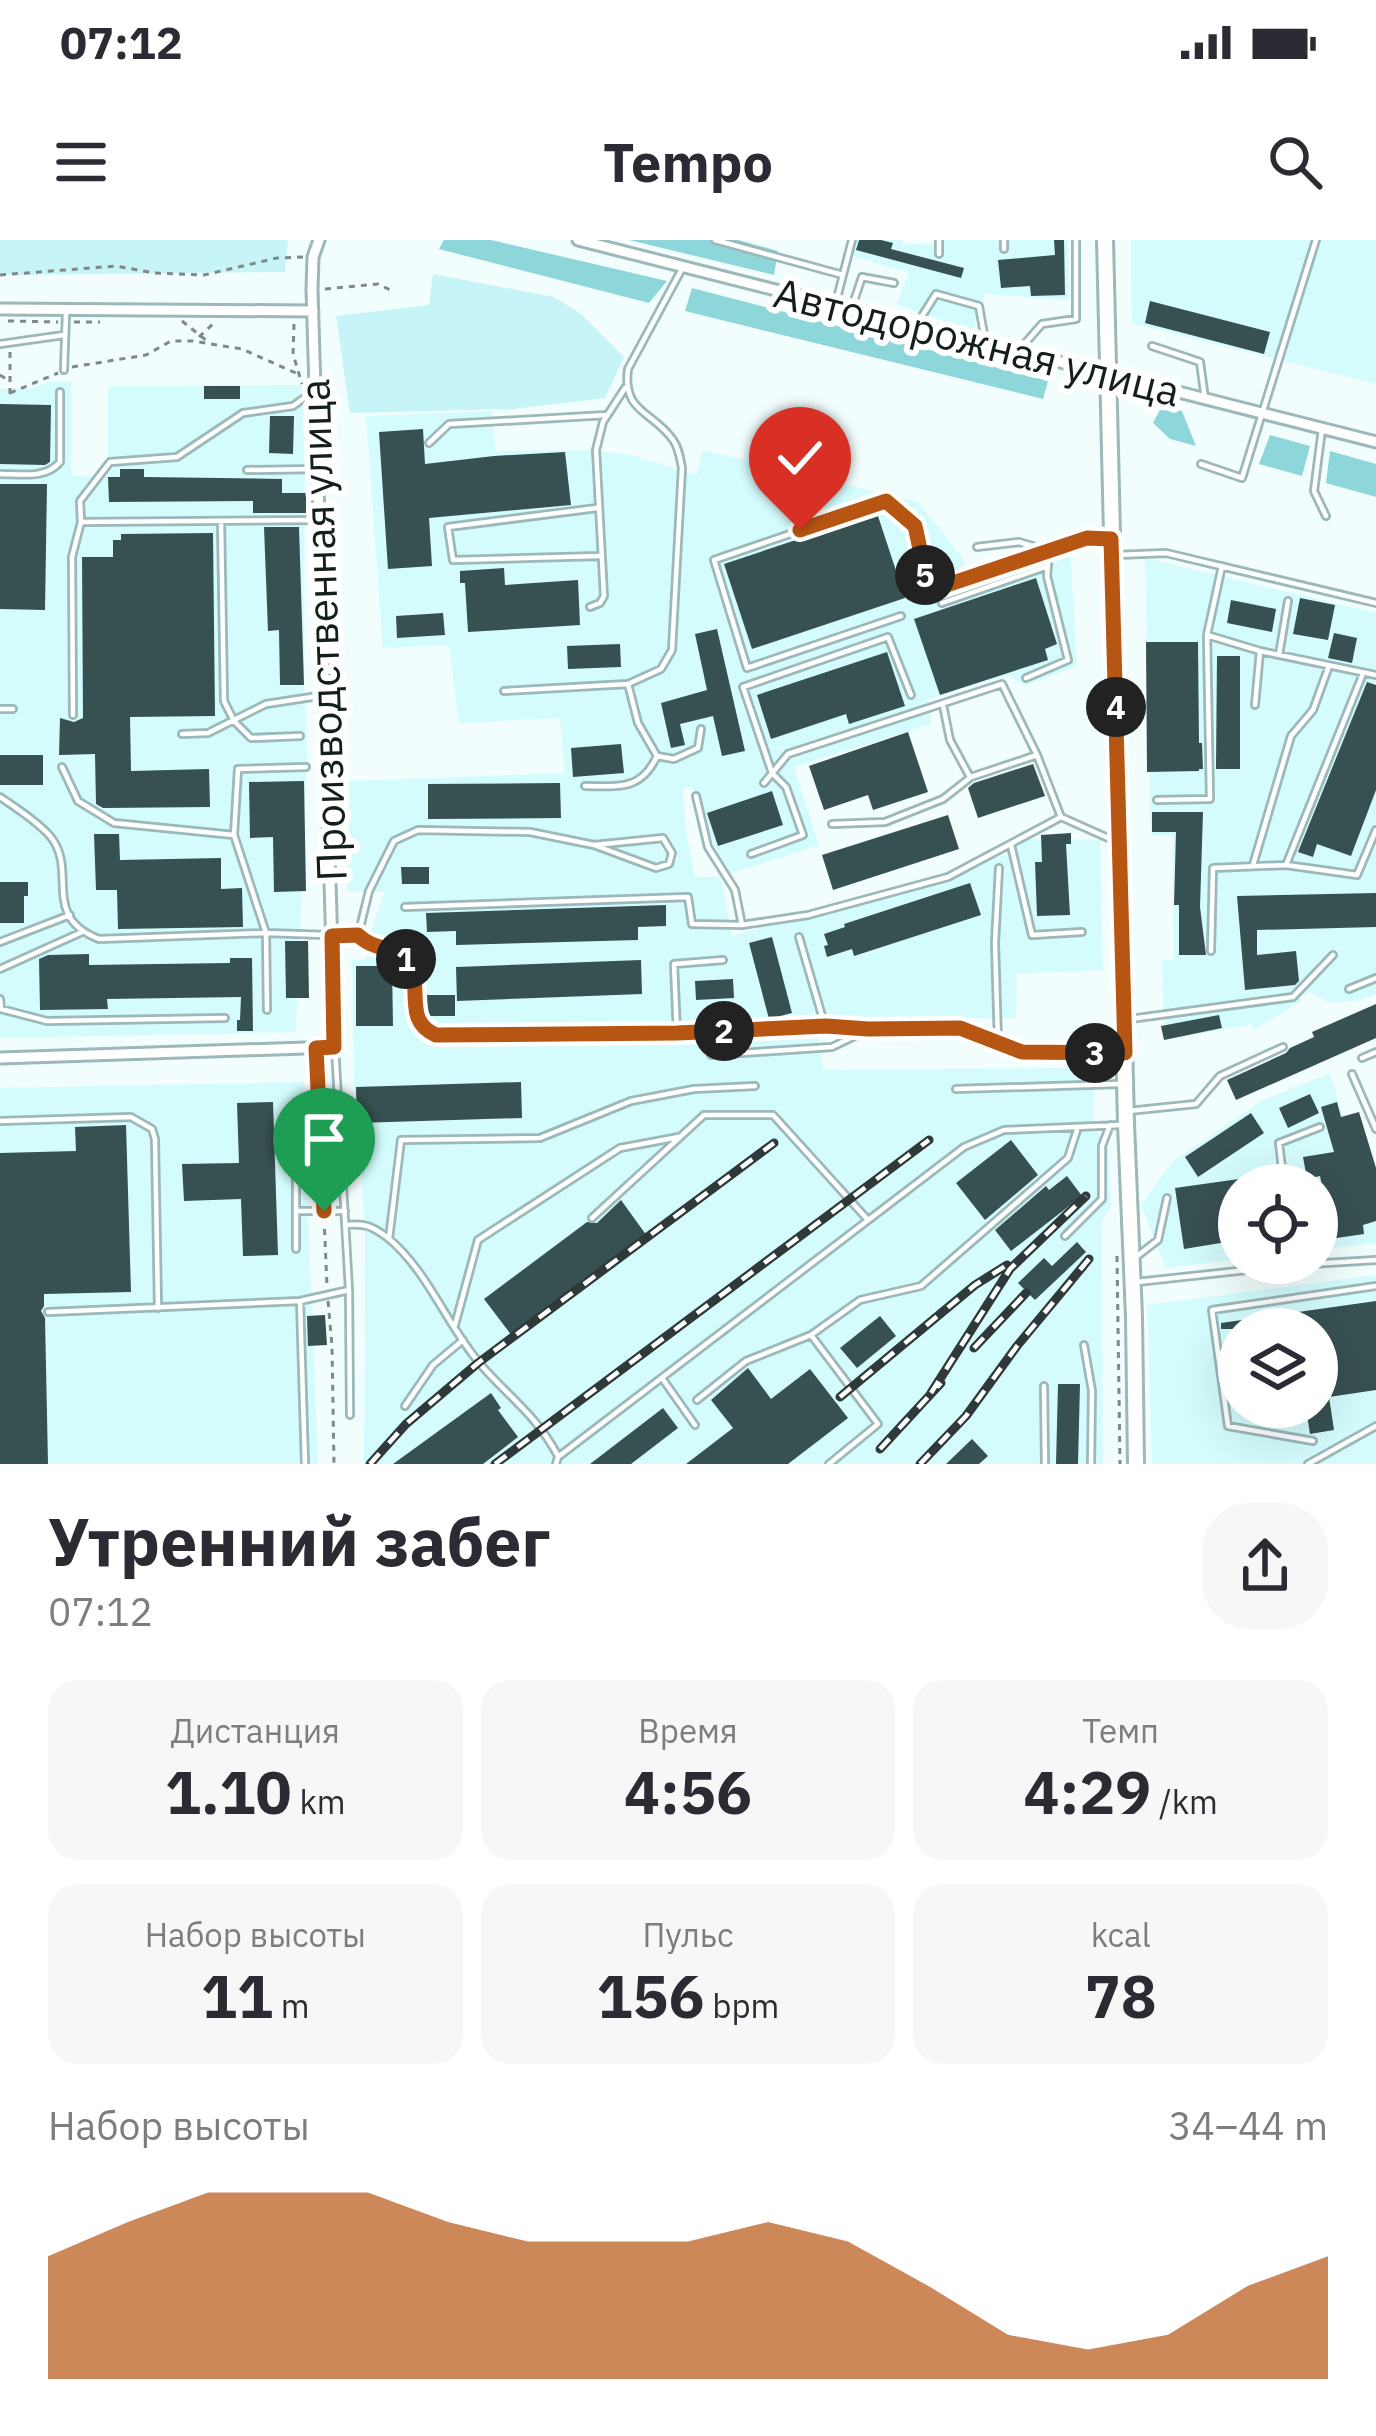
<!DOCTYPE html>
<html lang="ru">
<meta charset="utf-8">
<style>
:root{--surface:#fff;--page:#f7f7f7;--text:#2b2b33;--muted:#7c7c81;--accent:#b75613}
body{margin:0;font-family:"IBM Plex Sans",sans-serif;background:var(--page);color:var(--text);height:100vh;display:flex;flex-direction:column;font-size:45px;white-space:nowrap}
*{box-sizing:border-box;margin:0}
p{font-size:39px;color:var(--muted)}
.icon{flex:none;width:66px;height:66px;fill:none;stroke:currentColor;stroke-width:2;stroke-linecap:round;stroke-linejoin:round}
.map{position:relative;height:1224px;overflow:hidden}
.drawer{display:flex;flex-direction:column;background:var(--surface);flex:1}
.drawer>*{flex:none}
.fabs{position:absolute;left:1218px;top:924px;display:grid;gap:24px}
.fabs a{display:grid;place-items:center;width:120px;height:120px;border-radius:50%;background:var(--surface);box-shadow:0 12px 48px #0002;font-size:60px}
.pin{position:absolute;display:grid;place-items:center;width:102px;height:102px;color:#fff;margin:-123px -51px;border-radius:50% 50% 50% 0;rotate:-45deg;box-shadow:0 0 12px #0007}
.pin .icon{rotate:45deg}
.km{position:absolute;width:60px;height:60px;margin:-30px;border-radius:50%;background:#222;color:#fff;font-size:33px;line-height:60px;text-align:center}
.round{display:grid;place-items:center;flex:none;width:126px;height:126px;border-radius:48px;background:var(--page)}
.headline{display:flex;align-items:center;justify-content:space-between;height:204px;padding:0 48px}
h1{font-size:66px;font-weight:700;line-height:90px}
.stats{display:grid;grid-template-columns:repeat(3,1fr);gap:18px;height:204px;padding:12px 48px}
.stats div{display:grid;align-content:center;border-radius:30px;background:var(--page);text-align:center}
.stats b{font-size:60px;font-weight:700}
.stats small{font-size:33px;font-weight:400}
.stats p{font-size:33px}
.chart{height:336px;padding:24px 48px}
.chart p{display:flex;justify-content:space-between}
.chart svg{width:100%;height:216px;margin-top:12px;fill:var(--accent);opacity:.7}
.status{display:flex;justify-content:space-between;align-items:center;height:84px;padding:0 60px;background:var(--surface);direction:ltr}
.status svg{height:33px;fill:currentColor}
header{display:flex;justify-content:space-between;align-items:center;height:156px;padding:0 48px;background:var(--surface);font-size:54px;font-weight:700}
.map>svg:first-child{display:block}
</style>
<div class="status"><b>07:12</b><svg viewBox="0 0 49 12"><path d="M0 12V9h3v3zM5 12V6h3v6zM10 12V3h3v9zM15 12V0h3v12zM26 1h20v11H26zM47 4h2v5h-2z"/></svg></div>
<header><svg class="icon" aria-label="menu" viewBox="0 0 24 24"><path d="M4 6h16M4 12h16M4 18h16"/></svg>Tempo<svg class="icon" aria-label="search" viewBox="0 0 24 24"><circle cx="10" cy="10" r="6"/><path d="M15 15l6 6"/></svg></header>
<div class="map">
<svg width="1376" height="1224" viewBox="0 0 1376 1224">
<rect width="100%" height="100%" fill="#f2fdfe"/>
<path fill="#d4fcfd" fill-rule="evenodd" d="M856 0H903V5L945 2 933 0H1068L1069 60 985 54 973 91 896 64 909 33 852 16Z
M1131 0H1376V144L1132 83Z
M49 142H71V236L108 237V146L305 145 304 445 307 513 296 792 0 798V149H29Z
M492 171 496 211 596 210 634 216 697 235 703 210 918 262 962 317 972 344 1070 306 1077 426 1024 446 1008 435 927 459 931 484 794 527 819 605 730 634 723 628 692 547 683 548 685 586 695 637H721L732 696 1006 614 1022 599 1100 600 1103 730 1017 734 1016 778H795L799 791 818 792 823 830 1094 828 1093 889 1108 900 1111 966 1102 981 1103 1224H364L365 983 354 848 352 720 366 719 368 699 385 652 347 651 349 541 565 533 560 478 459 483 449 405 383 408 366 176Z
M1145 318 1376 373V754L1360 760 1330 763 1310 752 1300 756 1302 761 1253 790 1252 784 1164 800 1162 721 1174 719 1173 595H1151Z
M1330 833 1376 986V1003L1317 1010V945H1239V1019L1166 1028 1141 965 1172 922 1263 860Z
M303 842 318 1224H0V848Z
M1376 1035V1224H1152L1147 1065ZM1239 1089H1317V1167H1239Z"/>
<path fill="#c7f5f7" d="M0 0H288L285 32 0 35Z
M433 34 554 57 581 74 624 117 605 158 513 169 350 173 336 76 429 65Z"/>
<path fill="#8dd7da" d="M444 0H491L667 41 649 63 439 9Z
M629 0H738L778 11 774 35Z
M692 48 1048 141 1043 159 685 71Z
M1162 166 1182 171 1196 206 1170 199 1153 183Z
M1270 195 1310 206 1302 236 1259 224Z
M1330 211 1376 224V257L1326 243Z"/>
<path fill="#375051" d="M859 0H881L893 3 891 9 964 28 961 38 856 10Z
M1054 0H1064L1065 55 1031 56 1030 46 1001 48 998 20 1055 15Z
M1150 61 1270 92 1264 114 1145 83Z
M204 146H240V159H204Z
M0 164 51 165 50 222 45 225 0 224Z
M270 176H294L293 214 269 213Z
M423 189 425 224 494 216 565 212 571 265 429 278 432 326 388 329 379 192Z
M120 229H144V237L282 239V253H306V273H253V261L109 262 108 237H120Z
M0 244H47L45 370 0 369Z
M877 273 905 358 752 409 724 324Z
M264 287H299L304 445H280L279 390 268 391Z
M213 293 215 476 130 477 131 531 209 529 210 567 103 568 96 564 95 514 59 515 60 478 74 482 83 478 82 317H113V300H121V294Z
M504 328 505 345 578 340 580 385 468 392 465 343H460V331Z
M1036 338 1057 404 1045 409 1048 420 940 455 914 379Z
M1300 358 1335 365 1328 400 1293 394Z
M1231 360 1276 369 1272 392 1227 383Z
M443 373 445 395 397 398 396 376Z
M717 389 745 511 722 516 713 476 680 484 685 505 671 508 661 463 707 450 695 394Z
M1334 393 1357 398 1352 423 1328 418Z
M1146 402H1198L1199 503H1202L1203 529H1199V531L1147 532Z
M620 404 621 427 568 429 567 406Z
M887 412 905 466 849 484 846 474 771 499 757 455Z
M1217 416H1240V529H1216Z
M1367 442 1376 445V550L1351 616 1317 604 1313 617 1298 612Z
M908 492 928 552 873 570 868 555 824 570 809 526Z
M621 504 624 533 573 537 571 508Z
M0 515H43V545H0Z
M1033 524 1045 556 978 578 968 548 974 543Z
M304 541 306 651 274 652 273 597 250 598 249 542Z
M560 543 561 578 428 579V544Z
M772 551 783 585 718 606 707 573Z
M1152 572H1203L1200 667 1206 715H1179V665H1174L1176 592H1152Z
M948 575 959 609 833 650 822 615Z
M1071 593V604H1066L1070 675 1037 676 1035 622H1042L1041 595Z
M94 594H119L120 620 221 618V649L242 648 243 687 118 689 117 650H96Z
M401 627H429V644H402Z
M0 642H28V656H24V683H0Z
M970 643 981 675 854 716 852 709 827 717 824 706 828 705 824 694 845 687 844 684Z
M1376 653V687L1257 690V715L1296 711 1299 741 1295 745 1245 750 1237 656Z
M666 665V686L638 687V700L456 705V691L427 692 426 673Z
M772 697 792 773 769 779 749 703Z
M285 701H308L309 758H286Z
M89 714V725L230 723V718H252L253 791H237V780H240L241 757 107 759 108 769 40 770 39 719 48 715Z
M641 720 642 754 457 761 456 727Z
M356 726H392L393 786H356Z
M733 739 734 758 696 760 695 741Z
M425 755H455V776H425Z
M1376 764V798L1236 860 1227 840 1286 813 1290 808 1314 797 1312 792Z
M1219 775 1222 788 1164 800 1161 786Z
M521 842 522 878 357 883 356 847Z
M1310 854 1319 873 1288 888 1279 868Z
M273 862 278 1015 243 1016 241 959 184 961 182 924 239 923 237 863Z
M1337 862 1341 877 1359 872 1376 928V981L1363 985 1364 994 1330 999 1325 969 1328 964 1324 958 1320 936 1307 939 1303 917 1334 912 1321 867Z
M1251 873 1264 893 1198 937 1185 917Z
M126 885 131 1052 44 1054V1066L41 1071 45 1078 48 1224H0V913L76 911 75 887Z
M1011 900 1038 935 985 980 956 943Z
M1067 936 1082 956 1011 1011 995 990 1046 946 1049 950Z
M1239 939V1000L1184 1009 1175 948Z
M621 960 647 996 512 1096 484 1059 587 982 597 983Z
M1077 1002 1086 1012 1035 1060 1018 1043 1044 1018 1052 1026Z
M1376 1061V1150L1329 1157 1334 1190 1310 1194 1307 1175 1317 1174V1089H1221V1083Z
M325 1075 327 1105 308 1106 307 1076Z
M880 1076 896 1096 857 1128 840 1108Z
M748 1128 771 1159 810 1129 848 1178 788 1224H686L733 1188 711 1160Z
M1058 1144H1080L1078 1224H1056Z
M491 1153 501 1168 498 1170 518 1197 483 1224H393Z
M663 1168 678 1188 631 1224H590Z
M972 1199 988 1216 979 1224H946Z"/>
<g fill="none" stroke-linecap="round" stroke-linejoin="round">
<g stroke="#9cb8b9" stroke-width="10">
<path id="service" d="M715 0 843 35
M939 0V14
M1004 0V9
M835 66 852 0
M851 70 862 37 894 43
M917 84 936 54 979 66 985 100
M0 104 64 95
M1152 106 1200 122 1205 159
M1021 108 1042 84 1076 79V0
M64 130 66 74
M311 153 293 166 243 173 177 217 110 222 80 261 81 282 319 280
M1322 189 1314 251 1326 276
M429 203 449 184 607 175
M1201 224 1242 238 1316 0
M247 230 318 229
M0 234C21 234 46 239 60 222V152
M597 268 448 287 453 320 599 316
M221 281 224 461 234 481 251 498 300 496
M977 307 1019 302 1049 311 1047 336 1068 420 1026 438
M1117 315 1166 313 1376 363
M1222 326 1207 395 1260 411 1376 435
M915 356 1087 298 1110 299
M942 363 1048 326
M590 367 600 363 604 356 596 210 603 182 625 148
M901 376 747 428 714 320 886 261 915 285 929 351
M1279 415 1288 361
M628 444 638 483 657 516 674 519 698 508 701 489
M504 451 628 444 661 429 672 410 682 228C680 218 679 208 673 200 653 171 622 173 628 129L683 27
M943 465 950 500 970 537
M1255 465 1260 411
M0 469H13
M73 475 72 317 81 282
M182 494 208 493 266 464 325 455
M62 527 78 561 114 583 234 595
M764 543 788 514 1002 444 1037 515
M585 546C619 546 641 551 657 516
M696 556 708 607 735 650 742 685
M0 557C15 567 44 586 53 600 76 634 42 677 99 699L266 693 357 696
M1157 560 1210 559 1207 395
M832 584 885 582 943 559 971 537 1037 515 1061 577 1117 602
M594 605 656 628 669 624 672 613 663 598 594 605 530 592 418 590 394 601 369 651 358 696C377 714 397 702 409 724 423 748 403 782 436 795L677 793 825 786 799 697
M1011 605 1032 695 1082 692
M751 614 803 595 786 547 772 533 743 447 888 397 911 455
M1253 625 1291 496 1313 470 1329 426
M1286 625 1362 436
M405 667 688 657 692 684 742 685 808 675 948 637 1061 577
M0 702 70 675
M1211 711 1213 628 1286 625 1357 635 1376 590
M0 729 82 692
M1349 749 1376 738
M0 759 1 769 47 781 225 778
M267 770 266 693 234 595 238 529 306 527
M1130 779 1293 757 1333 715
M677 793 674 724 723 720
M998 802 995 703 999 628
M711 815 832 807 863 792
M1362 818 1376 812
M1352 834 1376 889
M956 849 1119 844
M296 862V1009
M1128 871 1196 864 1220 836 1283 807
M0 881 131 877 152 889 155 899 158 1068
M1284 945 1279 903 1320 887
M1317 965 1321 964
M296 971H345
M592 978 704 875H773L868 980
M346 985C365 983 372 986 388 998 428 1031 447 1086 481 1125 510 1158 536 1175 558 1216
M1065 996 1102 959V906L1110 885
M389 999 401 900 540 898 631 861 694 849 755 846
M1136 1017 1158 1000 1167 958
M1137 1042 1293 1025 1376 1020
M349 1050 350 1175
M300 1061 305 1224
M48 1072 300 1061 349 1050 335 807
M455 1085 478 1000 620 908 679 897
M1084 1105 1092 1151 1091 1224
M662 1138 695 1185
M1044 1146 1045 1224
M697 1160 746 1121 811 1095
M405 1166 433 1125 463 1100
M1313 1201 1228 1186 1212 1070 1376 1046
M556 1224 558 1217 964 907 1004 890 1121 885
M829 1224 878 1184 811 1095 860 1060 921 1046 1068 918 1077 890
M1308 1224 1376 1186"/>
</g>
<g stroke="#9cb8b9" stroke-width="15">
<path id="minor" d="M578 0 1376 202
M0 69 313 71
M825 786 868 789 960 788 1022 812 1125 813
M0 818 335 807 312 50 313 17 319 0"/>
</g>
<g stroke="#9cb8b9" stroke-width="20">
<path id="secondary" d="M1105 0 1126 884 1134 1077 1136 1224"/>
</g>
<path stroke="#7e898a" stroke-width="3" stroke-dasharray="6 6" stroke-linecap="butt" d="M0 35 116 26 154 33 204 35 277 18 305 17
M325 49 378 44 394 52
M8 81 58 82
M182 81 207 101
M74 82H100
M294 84 293 114 302 144
M199 97 214 83
M10 112V157
M72 127 146 115 171 101H193L242 109 298 134
M0 135 9 141
M10 153 58 133
M317 816 323 962
M324 977 327 1046
M1117 1016 1120 1224
M328 1061 332 1106 334 1224"/>
<use href="#service" stroke="#fff" stroke-width="4.5"/>
<use href="#minor" stroke="#fff" stroke-width="9"/>
<use href="#secondary" stroke="#fff" stroke-width="14"/>
<g stroke="#2f393a" stroke-width="9">
<path id="rail" d="M974 1108 1026 1053
M931 1153 1010 1029 1086 956
M840 1157 975 1045 1007 1025
M880 1209 941 1143
M370 1224 406 1184 478 1123 774 903
M495 1224 929 900
M920 1224 966 1176 1017 1106 1089 1019"/>
</g>
<use href="#rail" stroke="#fff" stroke-width="4.5" stroke-dasharray="14" stroke-linecap="butt"/>
</g>
<g fill="none" stroke-linecap="round" stroke-linejoin="round">
<g stroke="#fff" stroke-width="24">
<path id="route" d="M324 971 316 808 334 807 332 696 358 695C377 714 397 703 409 724 423 749 403 781 436 795L677 793 826 786 868 789 960 788 1022 812 1125 813 1111 299 1087 298 929 351 915 286 886 261 800 290"/>
</g>
<use href="#route" stroke="#b75613" stroke-width="15"/>
</g>
<g text-anchor="middle" stroke-width="12" stroke-linejoin="round" paint-order="stroke">
<g font-size="42" fill="#141e1f" stroke="#fff">
<text transform="translate(977 102) rotate(14)" y="15">Автодорожная улица</text>
<text transform="translate(323 390) rotate(-92)" y="15">Производственная улица</text>
</g>
</g>
</svg>
<div class="fabs">
<a><svg class="icon" aria-label="locate" viewBox="0 0 24 24"><circle cx="12" cy="12" r="6"/><path d="M12 2v4M12 18v4M2 12h4M18 12h4"/></svg></a>
<a><svg class="icon" aria-label="layers" viewBox="0 0 24 24"><path d="M12 4l9 5-9 5-9-5zM3 14l9 5 9-5"/></svg></a>
</div>
<div class="pin" style="left:324px;top:971px;background:#1e9e55"><svg class="icon" aria-label="arrive" viewBox="0 0 24 24"><path d="M6 21V4h12l-3 4 3 4H6"/></svg></div>
<div class="pin" style="left:800px;top:290px;background:#d93025"><svg class="icon" aria-label="check" viewBox="0 0 24 24"><path d="M5 12l5 5 9-10"/></svg></div>
<b class="km" style="left:406px;top:719px">1</b>
<b class="km" style="left:724px;top:791px">2</b>
<b class="km" style="left:1095px;top:813px">3</b>
<b class="km" style="left:1116px;top:467px">4</b>
<b class="km" style="left:925px;top:335px">5</b>
</div>
<section class="drawer">
<div class="headline"><div><h1>Утренний забег</h1><p>07:12</p></div><a class="round"><svg class="icon" aria-label="share" viewBox="0 0 24 24"><path d="M12 15V3M7 8l5-5 5 5M5 13v7h14v-7"/></svg></a></div>
<div class="stats">
<div><p>Дистанция</p><b>1.10<small> km</small></b></div>
<div><p>Время</p><b>4:56</b></div>
<div><p>Темп</p><b>4:29<small> /km</small></b></div>
</div>
<div class="stats">
<div><p>Набор высоты</p><b>11<small> m</small></b></div>
<div><p>Пульс</p><b>156<small> bpm</small></b></div>
<div><p>kcal</p><b>78</b></div>
</div>
<div class="chart"><p><span>Набор высоты</span>34–44 m</p>
<svg viewBox="0 0 160 44" preserveAspectRatio="none"><path d="M0 44V19L10 12L20 6L30 6L40 6L50 12L60 16L70 16L80 16L90 12L100 16L110 25L120 35L130 38L140 35L150 25L160 19V44z"/></svg>
</div>
</section>
